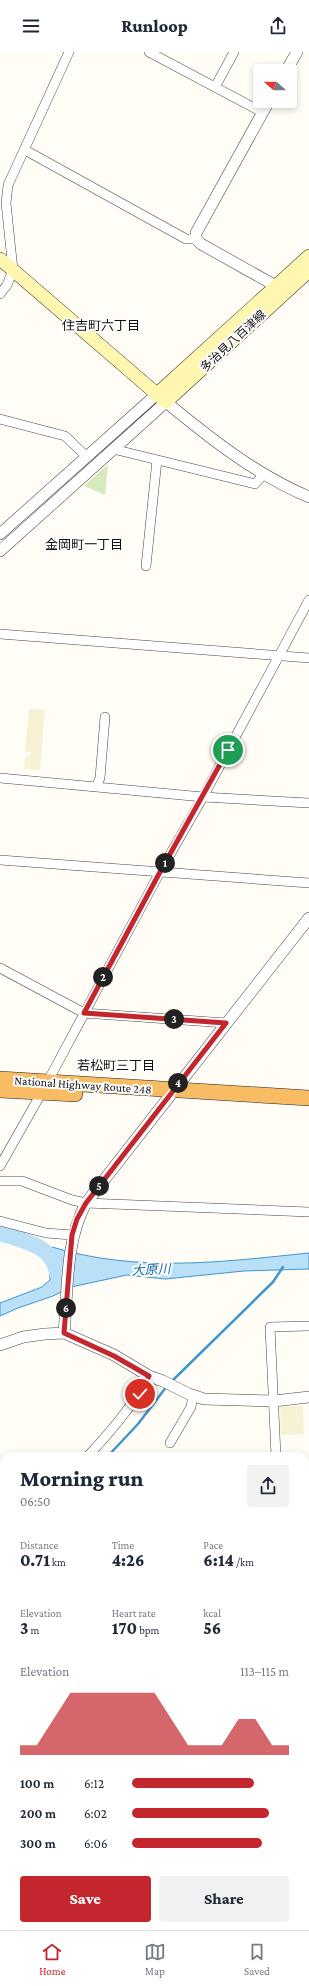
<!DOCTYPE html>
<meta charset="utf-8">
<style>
:root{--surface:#fff;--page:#f2f2f3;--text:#1f2937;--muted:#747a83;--line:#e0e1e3;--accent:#c4262e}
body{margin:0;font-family:"Crimson Pro","Noto Sans JP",serif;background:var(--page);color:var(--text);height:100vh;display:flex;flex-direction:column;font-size:15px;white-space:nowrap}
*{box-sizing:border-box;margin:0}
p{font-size:13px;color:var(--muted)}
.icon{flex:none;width:22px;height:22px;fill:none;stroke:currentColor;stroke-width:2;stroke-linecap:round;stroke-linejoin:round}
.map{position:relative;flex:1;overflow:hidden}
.side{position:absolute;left:0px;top:1400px;width:309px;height:478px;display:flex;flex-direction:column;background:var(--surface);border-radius:12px 12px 0 0;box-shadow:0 2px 6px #0003}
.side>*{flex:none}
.needle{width:26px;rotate:291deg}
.tools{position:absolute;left:253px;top:12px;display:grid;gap:8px}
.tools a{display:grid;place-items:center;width:44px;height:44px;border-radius:4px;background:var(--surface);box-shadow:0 2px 6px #0003;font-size:20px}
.pin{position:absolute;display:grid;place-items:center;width:34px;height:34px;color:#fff;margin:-17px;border:2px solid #fff;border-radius:50%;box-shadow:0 1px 4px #0007}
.km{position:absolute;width:20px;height:20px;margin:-10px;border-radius:50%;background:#222;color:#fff;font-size:11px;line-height:20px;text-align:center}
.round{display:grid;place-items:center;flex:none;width:42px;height:42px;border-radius:4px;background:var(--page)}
.headline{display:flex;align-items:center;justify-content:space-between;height:68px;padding:0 20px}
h1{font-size:22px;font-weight:800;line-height:30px}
.figures{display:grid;grid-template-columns:repeat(3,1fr);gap:6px;height:68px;padding:4px 20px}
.figures div{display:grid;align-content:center}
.figures b{font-size:17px;font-weight:800}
.figures small{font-size:11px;font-weight:400}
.figures p{font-size:11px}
.chart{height:112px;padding:8px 20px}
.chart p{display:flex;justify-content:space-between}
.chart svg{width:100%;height:72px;margin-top:4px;fill:var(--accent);opacity:.7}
.button{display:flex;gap:8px;margin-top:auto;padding:8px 20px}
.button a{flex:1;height:46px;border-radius:4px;background:var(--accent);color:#fff;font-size:16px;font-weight:800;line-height:46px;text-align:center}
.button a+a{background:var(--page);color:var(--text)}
ul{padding:0 20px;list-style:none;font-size:13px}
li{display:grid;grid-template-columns:64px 48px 1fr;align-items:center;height:30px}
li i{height:10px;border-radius:5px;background:var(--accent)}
header{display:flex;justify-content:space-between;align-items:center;height:52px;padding:0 20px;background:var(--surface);font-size:18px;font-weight:800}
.tabs{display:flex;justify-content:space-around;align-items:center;height:56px;border-top:1px solid var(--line);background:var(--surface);font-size:11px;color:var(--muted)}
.tabs a{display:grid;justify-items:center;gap:2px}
.tabs .current{color:var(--accent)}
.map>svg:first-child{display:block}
</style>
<header><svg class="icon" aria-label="menu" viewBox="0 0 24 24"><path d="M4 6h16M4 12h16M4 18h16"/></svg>Runloop<svg class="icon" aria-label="share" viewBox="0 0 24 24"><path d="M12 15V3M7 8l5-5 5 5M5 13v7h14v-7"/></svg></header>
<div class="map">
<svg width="309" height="1878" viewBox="0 0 309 1878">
<rect width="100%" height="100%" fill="#fffdf5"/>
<path fill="#f6f3d4" d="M29 657 45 658 40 718 24 717 25 705H30L31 700H25Z
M303 1353 304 1382 281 1383 280 1357 281 1355Z
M225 1874 248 1876 249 1874H287V1876L297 1878H224Z"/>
<path fill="#d5ebbd" d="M108 412 105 443 84 434Z"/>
<path fill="#b9e0f7" stroke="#3f96cf" d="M52 1195C138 1221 221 1210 309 1201V1217L244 1219 165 1227 127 1223 71 1235 53 1244 18 1256 0 1264V1251L42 1235 50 1228 49 1212 45 1206Z"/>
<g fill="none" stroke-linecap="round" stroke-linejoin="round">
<path stroke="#3f96cf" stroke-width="2.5" d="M172 1329 273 1230 283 1215
M108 1404 138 1372 167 1334
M0 1520 4 1516"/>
<path stroke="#b9e0f7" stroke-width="16" d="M0 1181C23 1189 53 1193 57 1221"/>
<g stroke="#444" stroke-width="10">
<path id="minor" d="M149 0 262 60
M215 35 234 0
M25 98 186 187H196
M0 242 7 233 13 218 6 151 8 133 69 0
M0 367 65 384 87 405
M113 397 255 432 264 422
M146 514 157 408
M0 582 309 606
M0 726 203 745 309 751
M96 735 100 726 105 665
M0 808 309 831
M0 916 84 961 226 971
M48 1029 160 820 203 745 309 548
M0 1114 42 1040
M0 1129H22L72 1148 86 1151 309 1160
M0 1169 46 1181 72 1183
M170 1391 191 1355 193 1343
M88 1404C111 1379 132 1355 149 1324
M276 1404 270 1275 309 1274
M305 1468H309
M0 1472 4 1476
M0 1499 4 1494
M0 1552 4 1556
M305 1593 309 1592
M0 1618H4
M0 1728 4 1723
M305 1846 309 1847
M122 1874 138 1878
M61 1878 64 1874"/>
</g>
<g stroke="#444" stroke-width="12">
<path id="tertiary" d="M286 19 297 0
M269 49 196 181V187L201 192 276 234
M0 482 157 342
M0 499 166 350C211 387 255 422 309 445
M64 1281C68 1238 65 1190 86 1151L309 866
M0 1293 23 1285 45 1282 64 1281 114 1303 149 1324 163 1329 189 1342 204 1347 274 1349 309 1345"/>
</g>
<g stroke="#333" stroke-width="14">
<path id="secondary" d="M0 207 166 350 309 219
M157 342 309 204"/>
</g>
<g stroke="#222" stroke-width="15">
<path id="primary" d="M305 1809 309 1808
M0 1816H4"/>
</g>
<g stroke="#222" stroke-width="16">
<path id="trunk" d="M0 1027 309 1046
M0 1038 75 1042"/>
</g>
<use href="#minor" stroke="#fff" stroke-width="9"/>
<use href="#tertiary" stroke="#fff" stroke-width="11"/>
<use href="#secondary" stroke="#fff6b0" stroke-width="13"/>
<use href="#primary" stroke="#f9d66b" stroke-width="14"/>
<use href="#trunk" stroke="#f7bc64" stroke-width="15"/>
</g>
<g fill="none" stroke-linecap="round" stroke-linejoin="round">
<g stroke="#fff" stroke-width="8">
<path id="route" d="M140 1342 149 1324 114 1304 64 1281 72 1183 77 1167 86 1151 226 971 84 961 160 820 228 698"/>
</g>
<use href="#route" stroke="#c4262e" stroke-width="5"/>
</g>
<g text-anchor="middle" stroke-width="4" stroke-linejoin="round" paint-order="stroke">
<g font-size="12" fill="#111" stroke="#fff">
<text transform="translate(233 289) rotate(-43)" y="4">多治見八百津線</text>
<text transform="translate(83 1033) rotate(4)" y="4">National Highway Route 248</text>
</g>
<g font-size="13" fill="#111" stroke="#fff">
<text x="101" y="278">住吉町六丁目</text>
<text x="84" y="497">金岡町一丁目</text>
<text x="116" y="1018">若松町三丁目</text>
</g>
<g font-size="13" font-style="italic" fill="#1768a6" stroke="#fff">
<text transform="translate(151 1217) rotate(-3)" y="5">大原川</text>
</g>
</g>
</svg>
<div class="tools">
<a><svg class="needle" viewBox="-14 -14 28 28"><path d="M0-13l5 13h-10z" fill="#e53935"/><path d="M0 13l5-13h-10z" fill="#747a83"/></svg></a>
</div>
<div class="pin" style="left:228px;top:698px;background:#1e9e55"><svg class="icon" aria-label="arrive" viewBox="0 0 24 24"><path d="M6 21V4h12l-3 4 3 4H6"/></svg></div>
<div class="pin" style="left:140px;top:1342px;background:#d93025"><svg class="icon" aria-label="check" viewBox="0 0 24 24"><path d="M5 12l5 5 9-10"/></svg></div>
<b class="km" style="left:165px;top:811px">1</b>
<b class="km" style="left:103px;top:925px">2</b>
<b class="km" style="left:174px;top:967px">3</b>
<b class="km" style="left:178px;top:1031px">4</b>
<b class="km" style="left:99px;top:1134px">5</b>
<b class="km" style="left:66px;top:1256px">6</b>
<section class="side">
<div class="headline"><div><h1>Morning run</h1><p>06:50</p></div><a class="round"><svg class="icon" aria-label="share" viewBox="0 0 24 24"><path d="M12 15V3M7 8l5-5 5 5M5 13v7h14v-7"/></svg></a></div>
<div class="figures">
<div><p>Distance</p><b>0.71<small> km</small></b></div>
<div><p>Time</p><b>4:26</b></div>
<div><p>Pace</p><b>6:14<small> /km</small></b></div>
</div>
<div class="figures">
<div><p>Elevation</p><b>3<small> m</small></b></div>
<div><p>Heart rate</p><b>170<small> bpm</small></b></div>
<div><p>kcal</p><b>56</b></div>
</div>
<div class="chart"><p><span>Elevation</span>113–115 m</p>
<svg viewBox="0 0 160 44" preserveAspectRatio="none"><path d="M0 44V38L10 38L20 22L30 6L40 6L50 6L60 6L70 6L80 6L90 22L100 38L110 38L120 38L130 22L140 22L150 38L160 38V44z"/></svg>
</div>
<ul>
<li><b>100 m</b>6:12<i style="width:78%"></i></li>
<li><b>200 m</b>6:02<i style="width:87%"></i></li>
<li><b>300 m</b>6:06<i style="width:83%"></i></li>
</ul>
<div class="button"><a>Save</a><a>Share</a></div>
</section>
</div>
<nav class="tabs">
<a class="current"><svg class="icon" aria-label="home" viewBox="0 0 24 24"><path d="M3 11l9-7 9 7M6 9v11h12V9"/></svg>Home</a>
<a><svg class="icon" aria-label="map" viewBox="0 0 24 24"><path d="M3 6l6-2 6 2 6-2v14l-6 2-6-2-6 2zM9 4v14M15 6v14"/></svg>Map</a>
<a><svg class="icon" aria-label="saved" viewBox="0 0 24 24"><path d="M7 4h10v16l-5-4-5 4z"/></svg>Saved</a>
</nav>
